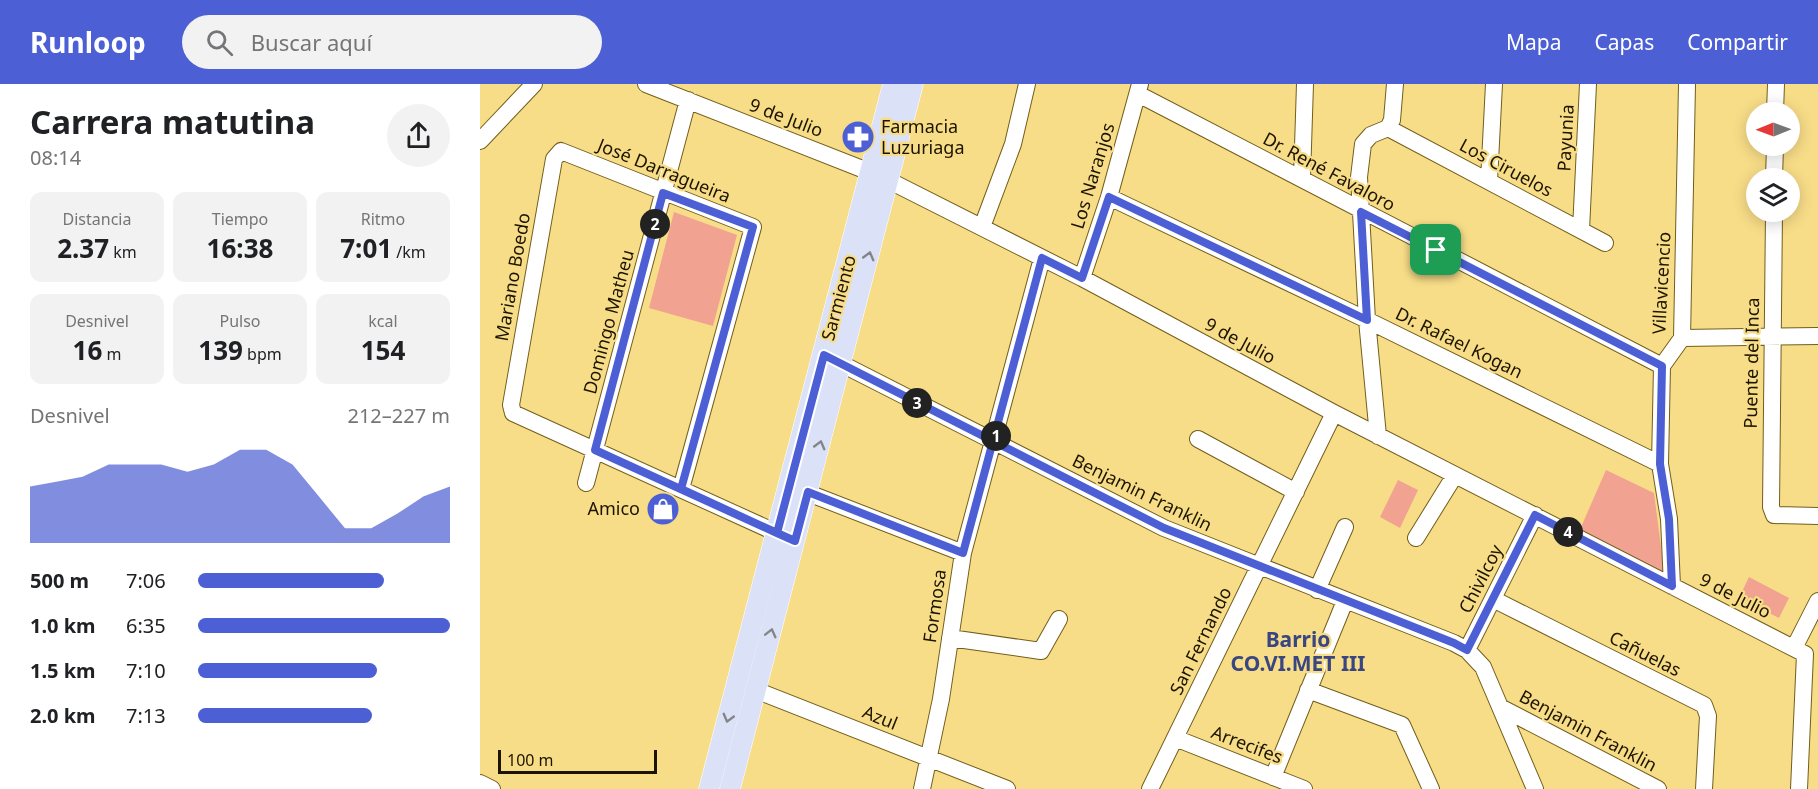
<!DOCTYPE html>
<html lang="es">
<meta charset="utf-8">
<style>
:root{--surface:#fff;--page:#f2f2f2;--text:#202124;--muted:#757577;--accent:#4d5fd4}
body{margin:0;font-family:"Noto Sans",sans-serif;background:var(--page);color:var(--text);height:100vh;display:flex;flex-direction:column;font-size:22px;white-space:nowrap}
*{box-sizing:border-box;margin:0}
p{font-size:20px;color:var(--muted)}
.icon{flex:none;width:33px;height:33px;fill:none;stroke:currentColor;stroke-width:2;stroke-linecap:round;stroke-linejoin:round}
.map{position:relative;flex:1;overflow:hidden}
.sheet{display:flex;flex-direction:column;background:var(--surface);width:480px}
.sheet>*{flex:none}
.needle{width:39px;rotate:269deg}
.controls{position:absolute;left:1266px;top:18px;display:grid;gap:12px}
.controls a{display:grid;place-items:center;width:54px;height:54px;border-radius:50%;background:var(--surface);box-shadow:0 3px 15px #0003;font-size:30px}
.scale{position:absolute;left:18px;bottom:15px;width:159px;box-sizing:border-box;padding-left:6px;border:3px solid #1c1400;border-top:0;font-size:16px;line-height:21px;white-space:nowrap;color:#1c1400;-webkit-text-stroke:4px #f8dd88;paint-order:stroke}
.pin{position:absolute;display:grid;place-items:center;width:51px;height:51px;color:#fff;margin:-26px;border-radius:12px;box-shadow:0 3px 9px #0006}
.km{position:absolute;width:30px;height:30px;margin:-15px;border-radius:50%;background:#222;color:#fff;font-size:16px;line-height:30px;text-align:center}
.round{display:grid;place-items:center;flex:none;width:63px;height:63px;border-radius:32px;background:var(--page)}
.summary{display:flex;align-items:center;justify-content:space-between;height:102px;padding:0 30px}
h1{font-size:33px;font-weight:700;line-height:45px}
.metrics{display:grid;grid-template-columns:repeat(3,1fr);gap:9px;height:102px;padding:6px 30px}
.metrics div{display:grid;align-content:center;border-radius:12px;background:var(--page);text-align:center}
.metrics b{font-size:26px;font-weight:700}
.metrics small{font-size:16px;font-weight:400}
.metrics p{font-size:16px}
.chart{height:168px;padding:12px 30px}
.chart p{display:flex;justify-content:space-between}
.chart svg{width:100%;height:108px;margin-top:6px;fill:var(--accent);opacity:.7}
ul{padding:0 30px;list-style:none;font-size:20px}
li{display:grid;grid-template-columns:96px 72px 1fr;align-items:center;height:45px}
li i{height:15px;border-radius:8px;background:var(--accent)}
header{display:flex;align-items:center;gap:36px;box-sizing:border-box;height:84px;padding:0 30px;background:var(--accent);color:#fff}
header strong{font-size:28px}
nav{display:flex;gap:33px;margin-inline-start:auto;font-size:21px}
.search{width:420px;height:54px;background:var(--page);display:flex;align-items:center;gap:15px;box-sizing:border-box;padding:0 21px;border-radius:33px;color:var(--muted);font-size:22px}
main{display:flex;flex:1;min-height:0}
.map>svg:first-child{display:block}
</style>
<header>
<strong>Runloop</strong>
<div class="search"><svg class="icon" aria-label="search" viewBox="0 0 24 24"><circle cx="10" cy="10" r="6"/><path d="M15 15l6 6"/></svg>Buscar aquí</div>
<nav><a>Mapa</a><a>Capas</a><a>Compartir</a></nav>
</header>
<main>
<section class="sheet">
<div class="summary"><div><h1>Carrera matutina</h1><p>08:14</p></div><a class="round"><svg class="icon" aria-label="share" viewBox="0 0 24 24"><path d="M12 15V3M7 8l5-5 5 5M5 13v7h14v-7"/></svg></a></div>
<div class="metrics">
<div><p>Distancia</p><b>2.37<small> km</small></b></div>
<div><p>Tiempo</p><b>16:38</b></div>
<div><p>Ritmo</p><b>7:01<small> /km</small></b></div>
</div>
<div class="metrics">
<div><p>Desnivel</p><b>16<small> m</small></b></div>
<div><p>Pulso</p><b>139<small> bpm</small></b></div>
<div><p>kcal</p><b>154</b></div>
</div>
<div class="chart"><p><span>Desnivel</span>212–227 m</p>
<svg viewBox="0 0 160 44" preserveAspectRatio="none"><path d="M0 44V21L10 19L20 17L30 12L40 12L50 12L60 15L70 12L80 6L90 6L100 12L110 25L120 38L130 38L140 32L150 25L160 21V44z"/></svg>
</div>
<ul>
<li><b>500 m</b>7:06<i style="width:74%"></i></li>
<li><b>1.0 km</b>6:35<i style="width:100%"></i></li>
<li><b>1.5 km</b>7:10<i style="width:71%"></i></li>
<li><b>2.0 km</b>7:13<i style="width:69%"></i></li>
</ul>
</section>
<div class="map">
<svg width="1338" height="705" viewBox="0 0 1338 705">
<rect width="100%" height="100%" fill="#f8dd88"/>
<path fill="#f1a291" d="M194 128 257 151 233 242 169 224Z
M1126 386 1174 409 1185 494 1098 450Z
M918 396 938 406 920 444 900 433Z
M1269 493 1309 514 1299 534 1259 514Z"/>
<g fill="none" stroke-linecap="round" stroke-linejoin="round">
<g stroke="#725e1b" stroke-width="18">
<path id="minor" d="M166 0 400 92 602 194 854 329 1325 570 1319 705
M658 10 1182 282
M1295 28 1296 0
M908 44 1125 159
M0 57 54 0
M822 94 825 0
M1294 94 1295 62
M1009 97 1014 0
M629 113 887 236 1180 380
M1294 128 1291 423 1294 431 1338 432
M502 143 533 60 547 0
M1101 146 1108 0
M602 194 629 113 660 0
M1202 254 1338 252
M350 274 684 444 974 559 987 566
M898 352 887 236 879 93 883 60 891 51 908 44 912 36 915 0
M718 355 816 408
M106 399 208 16
M201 405 273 143 81 67 74 75 31 321 33 329 306 453
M328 409 483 469
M1055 431 987 566 1003 583 1055 705
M936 454 975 391
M1192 502 1189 435 1180 380 1182 282 1202 254 1207 0
M837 506 865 443
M1013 515 1224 621 1228 632 1224 705
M470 554 561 567 579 535
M1314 564 1338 517
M265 602 527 705
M828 606 922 641 951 705
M1020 623 1178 705
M695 654 824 705
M793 693 865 517
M0 699 12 705
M442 705 461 615 483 469 562 174
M670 705 854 329"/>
</g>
<g stroke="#fff" stroke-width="21">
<path id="major" d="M229 705 413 0
M250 705 433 0"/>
</g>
<use href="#minor" stroke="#fff" stroke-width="16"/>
<use href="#major" stroke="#dbe2f8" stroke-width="20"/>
</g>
<defs><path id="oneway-chevron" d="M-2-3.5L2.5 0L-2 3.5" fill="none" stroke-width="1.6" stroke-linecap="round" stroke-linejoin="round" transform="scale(1.5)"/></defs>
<g stroke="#858588">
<use href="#oneway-chevron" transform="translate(389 172) rotate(-75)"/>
<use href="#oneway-chevron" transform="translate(340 361) rotate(-75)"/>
<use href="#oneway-chevron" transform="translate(291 549) rotate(-76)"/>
<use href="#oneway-chevron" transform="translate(248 634) rotate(105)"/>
</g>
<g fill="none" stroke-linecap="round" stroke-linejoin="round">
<g stroke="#fff" stroke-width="12">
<path id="route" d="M956 166 881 128 887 236 629 113 602 194 562 174 483 469 328 408 315 457 297 449 115 366 183 109 273 143 201 405 297 449 344 271 684 444 974 559 987 566 1055 431 1192 502 1189 435 1180 380 1182 282 956 166"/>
</g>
<use href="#route" stroke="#4d5fd4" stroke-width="8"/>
</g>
<defs>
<g id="pharmacy-disc" transform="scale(1.725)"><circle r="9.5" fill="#4d5fd4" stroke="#f8dd88"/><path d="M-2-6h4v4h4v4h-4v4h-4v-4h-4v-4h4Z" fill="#fff"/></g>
<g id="shop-disc" transform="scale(1.725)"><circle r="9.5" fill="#4d5fd4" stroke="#f8dd88"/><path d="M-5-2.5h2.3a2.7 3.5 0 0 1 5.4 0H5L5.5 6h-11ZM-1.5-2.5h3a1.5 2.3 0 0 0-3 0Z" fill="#fff"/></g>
</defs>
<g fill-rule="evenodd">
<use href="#pharmacy-disc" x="378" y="53"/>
<use href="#shop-disc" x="183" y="425"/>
</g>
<g text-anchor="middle" stroke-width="4.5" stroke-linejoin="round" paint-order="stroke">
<g font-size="18" fill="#1c1400" stroke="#f8dd88">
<text transform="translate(306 34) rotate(21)" y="6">9 de Julio</text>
<text transform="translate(1086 54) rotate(-87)" y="6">Payunia</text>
<text transform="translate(1026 84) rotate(28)" y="6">Los Ciruelos</text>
<text transform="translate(184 87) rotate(22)" y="6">José Darragueira</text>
<text transform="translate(849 88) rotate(28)" y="6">Dr. René Favaloro</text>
<text transform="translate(613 92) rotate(-73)" y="6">Los Naranjos</text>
<text transform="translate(33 193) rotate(-80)" y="6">Mariano Boedo</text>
<text transform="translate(1182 199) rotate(-87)" y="6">Villavicencio</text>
<text transform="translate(359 214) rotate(-75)" y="6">Sarmiento</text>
<text transform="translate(129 238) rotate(-75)" y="6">Domingo Matheu</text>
<text transform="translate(760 257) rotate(28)" y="6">9 de Julio</text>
<text transform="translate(979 259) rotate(26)" y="6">Dr. Rafael Kogan</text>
<text transform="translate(1272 279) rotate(-89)" y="6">Puente del Inca</text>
<text transform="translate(662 409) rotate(26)" y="6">Benjamin Franklin</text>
<text transform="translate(1001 495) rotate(-63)" y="6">Chivilcoy</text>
<text transform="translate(1255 512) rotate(27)" y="6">9 de Julio</text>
<text transform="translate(455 522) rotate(-82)" y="6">Formosa</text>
<text transform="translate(721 557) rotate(-64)" y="6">San Fernando</text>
<text transform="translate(1165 570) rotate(27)" y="6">Cañuelas</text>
<text transform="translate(400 634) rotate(22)" y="6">Azul</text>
<text transform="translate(1108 647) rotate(28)" y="6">Benjamin Franklin</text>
<text transform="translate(767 661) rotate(21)" y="6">Arrecifes</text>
</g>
<g font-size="18" fill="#1c1400" stroke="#f8dd88" text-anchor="start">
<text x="401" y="49">Farmacia<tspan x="401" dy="21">Luzuriaga</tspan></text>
<text x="160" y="431" text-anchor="end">Amico</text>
</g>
<g font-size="21" font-weight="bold" fill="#394681" stroke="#f8dd88">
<text x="818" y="563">Barrio<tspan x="818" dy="24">CO.VI.MET III</tspan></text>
</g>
</g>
</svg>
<div class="controls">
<a><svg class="needle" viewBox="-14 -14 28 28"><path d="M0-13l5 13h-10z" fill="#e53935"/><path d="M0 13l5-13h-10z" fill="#757577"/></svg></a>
<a><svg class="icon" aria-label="layers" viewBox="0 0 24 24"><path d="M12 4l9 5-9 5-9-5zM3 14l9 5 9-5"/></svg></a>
</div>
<div class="scale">100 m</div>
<div class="pin" style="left:956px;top:166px;background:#1e9e55"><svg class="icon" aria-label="arrive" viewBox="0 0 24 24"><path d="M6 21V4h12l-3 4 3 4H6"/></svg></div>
<b class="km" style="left:516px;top:352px">1</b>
<b class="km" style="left:175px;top:140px">2</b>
<b class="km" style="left:437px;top:319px">3</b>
<b class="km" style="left:1088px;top:448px">4</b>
</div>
</main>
